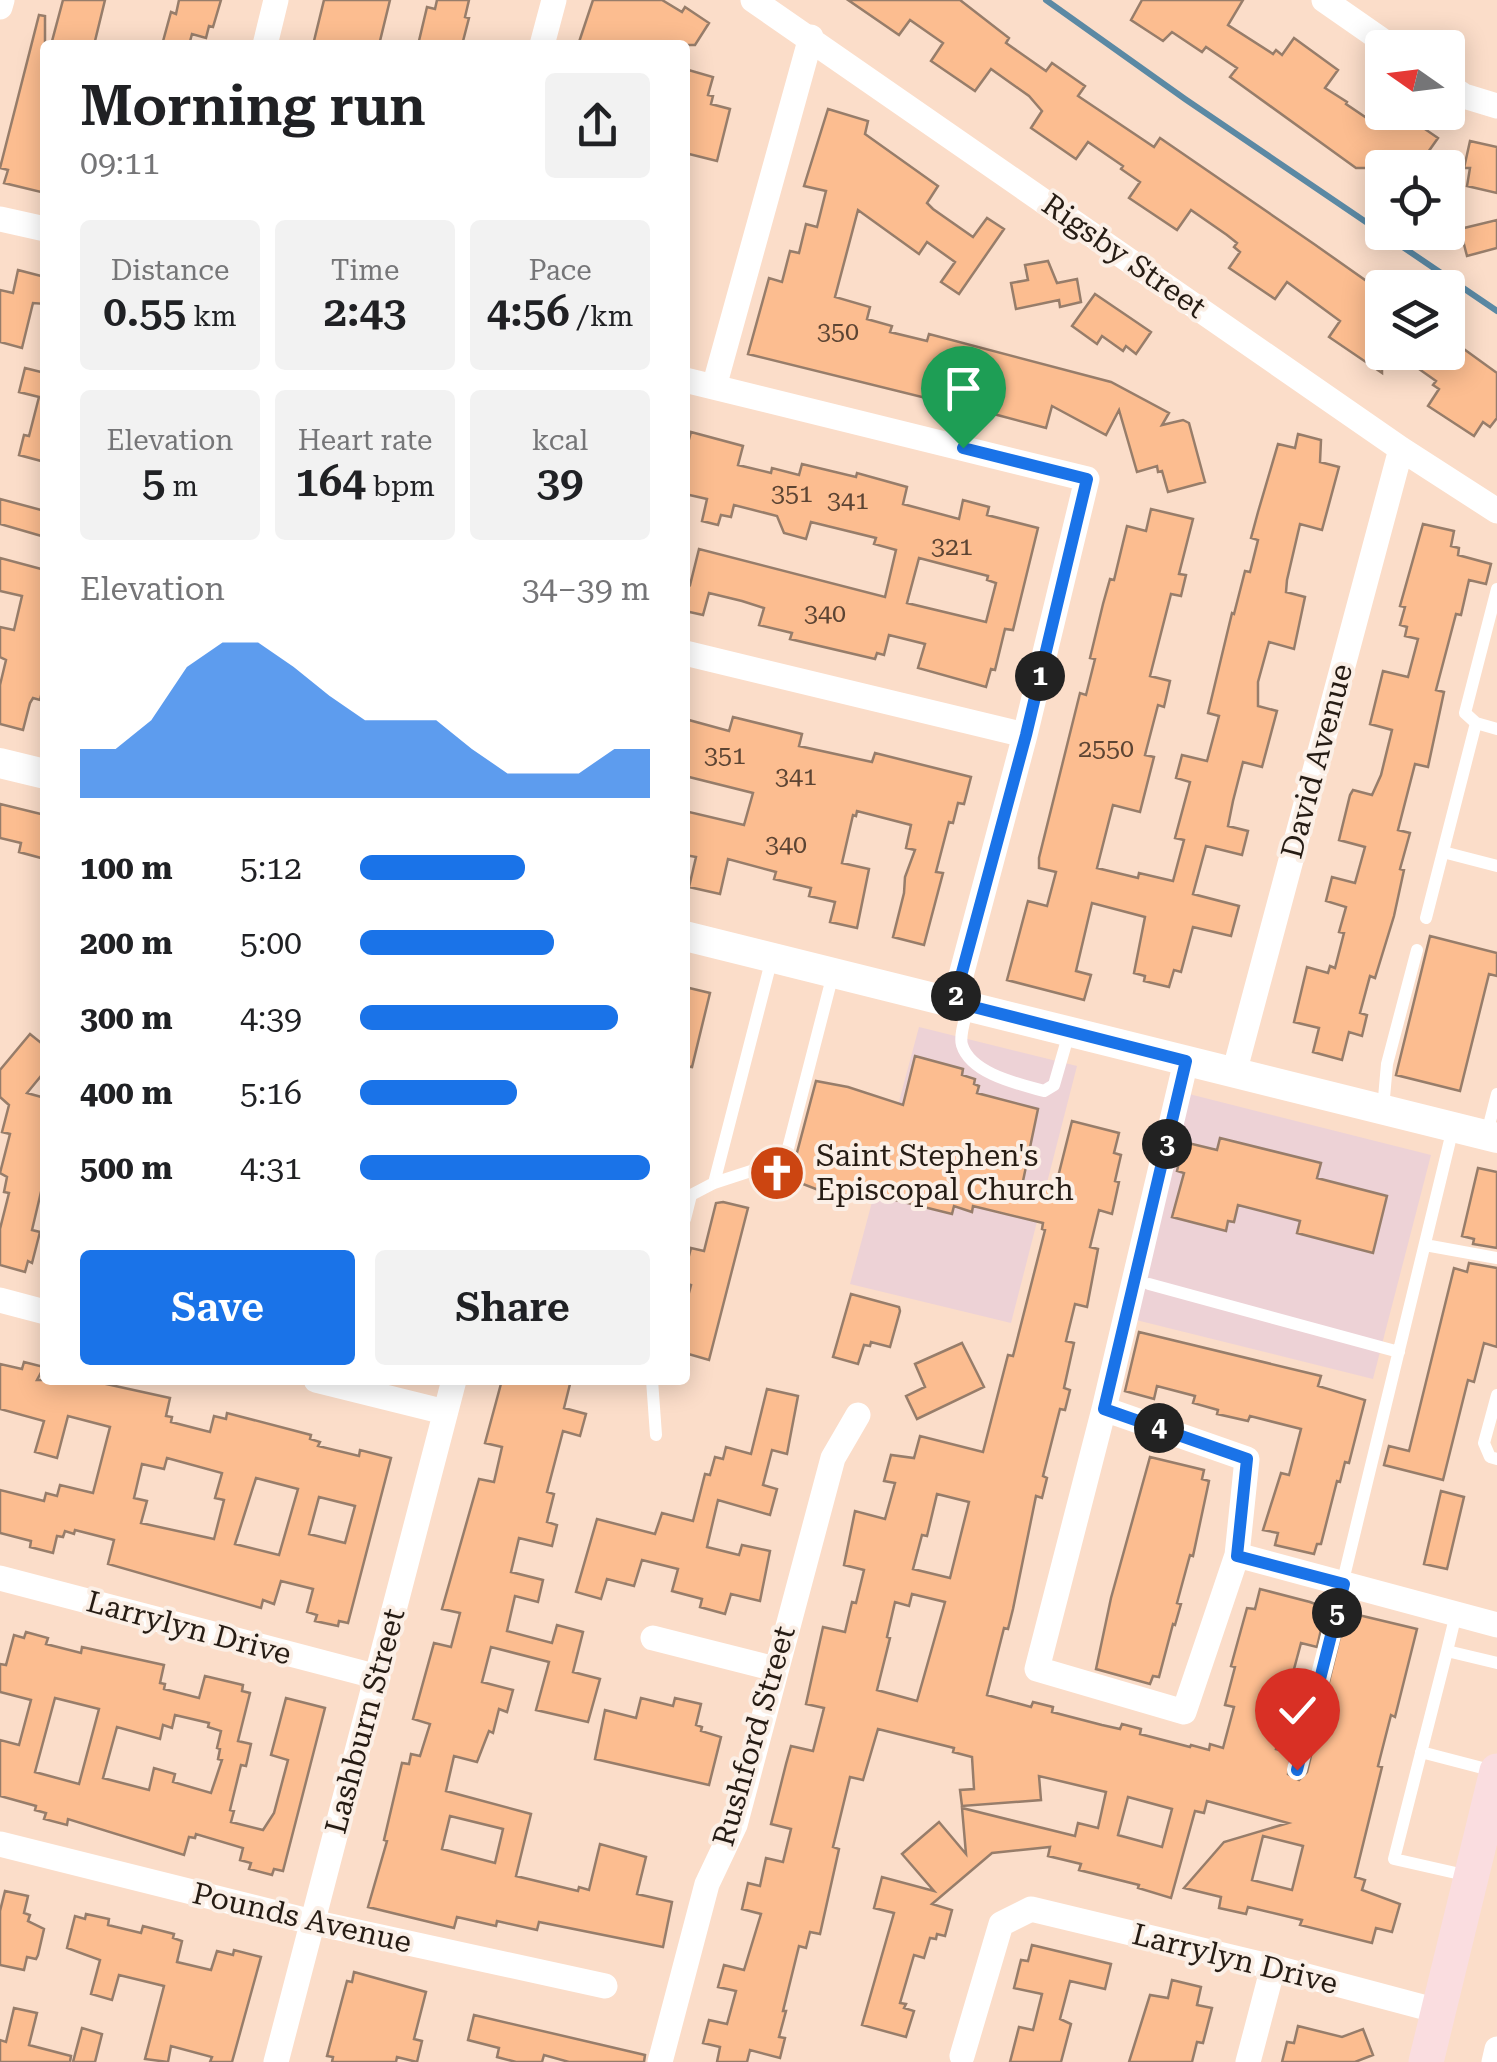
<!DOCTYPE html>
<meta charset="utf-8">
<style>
:root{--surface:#fff;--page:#f2f2f2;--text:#202124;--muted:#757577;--accent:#1a73e8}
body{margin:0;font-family:"Roboto Serif",serif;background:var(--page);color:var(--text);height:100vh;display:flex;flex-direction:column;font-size:38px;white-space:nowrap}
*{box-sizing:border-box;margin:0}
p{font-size:32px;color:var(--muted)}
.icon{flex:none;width:55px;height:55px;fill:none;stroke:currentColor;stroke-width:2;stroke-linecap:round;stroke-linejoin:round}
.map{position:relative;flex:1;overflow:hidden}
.sheet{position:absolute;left:40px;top:40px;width:650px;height:1345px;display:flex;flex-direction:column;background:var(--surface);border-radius:10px;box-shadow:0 5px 25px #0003}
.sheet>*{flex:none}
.needle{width:65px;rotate:284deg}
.fabs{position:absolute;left:1365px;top:30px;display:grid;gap:20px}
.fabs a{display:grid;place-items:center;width:100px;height:100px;border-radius:10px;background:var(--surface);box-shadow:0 5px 25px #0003;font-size:50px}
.pin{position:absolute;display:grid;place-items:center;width:85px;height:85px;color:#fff;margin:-102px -42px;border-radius:50% 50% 50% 0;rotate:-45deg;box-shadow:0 0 10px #0007}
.pin .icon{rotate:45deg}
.km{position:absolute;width:50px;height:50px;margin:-25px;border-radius:50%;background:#222;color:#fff;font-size:28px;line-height:50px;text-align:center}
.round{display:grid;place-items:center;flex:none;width:105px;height:105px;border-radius:10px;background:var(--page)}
.head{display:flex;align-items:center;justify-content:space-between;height:170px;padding:0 40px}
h1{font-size:55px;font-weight:600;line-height:75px}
.metrics{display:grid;grid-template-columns:repeat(3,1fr);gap:15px;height:170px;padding:10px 40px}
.metrics div{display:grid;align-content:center;border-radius:10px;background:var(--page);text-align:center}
.metrics b{font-size:42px;font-weight:600}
.metrics small{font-size:28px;font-weight:400}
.metrics p{font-size:28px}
.chart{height:280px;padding:20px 40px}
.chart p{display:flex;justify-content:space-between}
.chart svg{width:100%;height:180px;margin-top:10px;fill:var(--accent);opacity:.7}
.action{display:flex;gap:20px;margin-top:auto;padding:20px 40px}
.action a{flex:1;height:115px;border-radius:10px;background:var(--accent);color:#fff;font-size:40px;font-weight:600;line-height:115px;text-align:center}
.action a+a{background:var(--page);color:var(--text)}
ul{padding:0 40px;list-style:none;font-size:32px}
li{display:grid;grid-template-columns:160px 120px 1fr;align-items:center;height:75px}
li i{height:25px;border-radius:12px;background:var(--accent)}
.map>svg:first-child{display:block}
</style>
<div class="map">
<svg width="1497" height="2062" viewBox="0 0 1497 2062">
<rect width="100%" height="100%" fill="#fbddc9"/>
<path fill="#edd2d6" d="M919 1027 1077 1066 1011 1323 850 1284Z
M1189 1094 1431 1155 1373 1379 1132 1319Z"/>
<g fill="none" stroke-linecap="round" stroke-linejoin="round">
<path stroke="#5b89a4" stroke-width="6" d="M1046 0 1185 99 1497 311"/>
</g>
<path fill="#fcbd90" stroke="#977d6a" stroke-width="2.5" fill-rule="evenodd" d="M63 0H105L94 45H51Z
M179 0H221L213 27 209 26 206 38 192 34 189 45H162L171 12 176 14Z
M324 0H390L379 45H313Z
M437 0H469L465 17 469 18 462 45H418L427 7 435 9Z
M593 0H662L682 12 685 7 709 23 695 45H578Z
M848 0H960L1009 38 1006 43 1046 71 1052 63 1085 86 1078 96 1154 147 1160 138 1314 244 1382 292V373L1329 337 1340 321 1287 282 1275 299 1229 268 1240 252 1234 247 1237 243 1227 235 1191 210 1177 230 1129 198 1140 182 1121 169 1123 166 1088 142 1076 159 1031 128 1042 111 1029 96 991 69 975 91 931 61 943 43 910 20 899 35Z
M1142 0H1243L1228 25 1273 54 1276 50 1282 55 1294 38 1338 70 1325 88 1347 102 1346 104 1380 127 1389 112H1400L1438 138 1426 155 1445 168H1356L1230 77 1237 68 1206 47 1202 52 1172 32 1163 41 1131 20Z
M39 15 45 16V193L4 183 8 170 0 168Z
M685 69 713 77 708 95 713 96 711 104 730 109 717 161 685 153Z
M828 109 868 121 865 134 938 186 927 203 933 209 973 237 987 218 1004 229 959 294 941 282 955 262 927 242 919 254 858 210 835 297 870 307 867 319 892 326 890 332 927 341 929 334 1111 382 1169 413 1162 425 1183 420 1189 423 1205 482 1168 492 1162 471 1158 472 1157 466 1137 472 1119 410 1106 435 1052 406 1046 428 990 413 992 406 936 392 934 400 748 354 769 278 782 282 790 251 799 253 806 224 817 227 826 191 804 186Z
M1470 141 1497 147V193L1467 186 1470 168H1464Z
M1497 220V248L1467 256 1460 229Z
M1048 261 1057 283 1077 279 1081 302 1060 307 1059 300 1016 309 1011 283 1028 280 1025 265Z
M18 270 45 277V304L33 303 22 348 0 342V290L13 293Z
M1095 294 1151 332 1136 354 1126 346 1123 351 1102 336 1097 344 1072 326Z
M1450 339 1497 373V418L1490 427 1483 422 1474 436 1428 406 1439 389 1433 385 1436 381 1395 352H1448Z
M25 368 45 373V462L19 455 24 435 29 436 39 397 19 392Z
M691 432 743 446 738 465 771 473 772 468 799 475 802 464 856 477 857 473 907 487 903 504 959 519 963 500 989 507 987 515 1038 528 1013 630 1005 629 995 670 991 669 986 687 918 668 925 644 889 635 884 655 877 653 875 659 790 639 792 633 759 625 764 608 742 601 709 593 703 615 685 611V583L690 585 699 549 885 597 896 550 874 544 876 538 811 522 806 539 784 533 777 516 734 505 731 517 721 515 718 525 702 521 707 499 685 494V454ZM919 558 988 576 987 580 996 583 986 622 907 603Z
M1298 434 1321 440 1320 462 1339 467 1322 530 1300 524 1287 580 1286 592 1305 597 1294 649 1269 642 1258 682V706L1277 711 1262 767 1243 762 1233 801 1228 826 1248 831 1242 855 1206 846 1193 894 1239 906 1231 936 1193 927 1181 972 1174 970 1169 987 1144 981 1145 976 1134 973 1145 917 1092 903 1076 971 1091 975 1084 1000 1007 980 1028 901 1047 906 1056 872 1039 868V858L1080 693 1086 695 1095 659 1090 658 1103 604 1110 579 1114 580 1127 526 1146 531 1151 509 1193 519 1179 574 1186 575 1181 596 1171 594 1150 676 1170 681 1164 707 1158 705 1145 755 1154 757 1140 812 1113 805 1097 868 1138 878 1139 873 1173 881 1184 840 1175 838 1190 782 1176 778 1182 755 1207 761 1219 716 1208 713 1232 613 1234 614 1245 571 1250 572 1258 540 1251 538 1258 512 1278 444 1295 448Z
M0 499 45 511V537L0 524Z
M1423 524 1454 531 1451 546 1459 548 1458 555 1491 564 1486 584 1469 580 1461 615 1456 614 1436 690 1444 692 1428 767 1415 764 1398 830 1410 833 1400 869 1404 870 1394 916 1375 978 1370 976 1360 1013 1367 1015 1362 1036 1349 1032 1342 1060 1313 1052 1319 1028 1294 1022 1307 967 1328 973 1330 966 1335 968 1344 933 1339 932 1346 907 1326 901 1332 877 1355 883 1365 847 1339 840 1350 795 1353 790 1372 795 1381 775 1392 730 1370 724 1383 671 1408 677 1418 639 1405 636 1407 627 1400 625 1405 607 1400 606Z
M0 558 45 570V679L40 700 33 698 30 703 23 730 0 724V685L6 660 0 657V627L14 630 22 596 0 591Z
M733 717 802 734 799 746 872 762 875 753 971 777 964 804 958 803 953 823 949 822 936 872 943 873 924 945 893 937 904 893 905 877 915 850 906 848 911 825 857 811 856 816 853 815 842 863 869 869 857 928 830 922 835 902 809 896 811 888 774 879 776 872 728 859 720 894 689 887 696 857 685 855V811L744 825 753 793 685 776V719L729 731Z
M0 804 45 815V859L19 852 21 843 0 838Z
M1430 936 1497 953V976L1489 974 1460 1091 1396 1075Z
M685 987 710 993 692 1067 685 1066Z
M30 1034 45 1046V1071L27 1093 45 1098V1193L41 1192 32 1230 40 1232 32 1263 28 1261 25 1272 0 1265V1229L9 1193 4 1192 7 1177 0 1173 10 1134 2 1132 9 1105 0 1097V1070Z
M915 1056 963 1069 962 1075 975 1079 974 1084 979 1086 977 1093 1038 1109 1023 1181 1055 1189 1072 1121 1119 1133 1114 1153 1121 1155 1115 1181 1119 1182 1112 1214 1099 1210 1090 1247 1098 1249 1087 1307 1075 1304 1066 1341 1074 1343 1064 1388 1070 1390 1065 1410 1060 1409 1043 1476 1047 1478 1042 1498 1036 1496 1013 1609 1008 1629 1004 1628 987 1695 1031 1707 1033 1702 1053 1707 1052 1712 1102 1725 1120 1729 1122 1724 1141 1729 1140 1734 1190 1747 1191 1745 1209 1750 1210 1744 1223 1748 1234 1707 1225 1705 1235 1667 1231 1666 1247 1608 1255 1609 1260 1589 1310 1602 1326 1608 1317 1647 1301 1643 1279 1725H1282L1276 1749 1291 1753 1288 1774 1299 1780 1307 1772 1346 1612 1417 1629 1395 1717 1391 1715 1378 1766 1382 1767 1355 1877 1365 1880 1362 1890 1400 1904 1392 1932 1376 1928 1372 1943 1300 1925 1302 1920 1248 1907 1246 1914 1219 1908 1221 1897 1184 1888 1224 1842 1288 1823 1207 1801 1204 1813 1195 1811 1171 1898 1138 1888 1139 1885 1079 1870 1081 1864 1048 1856 1050 1847 992 1853 932 1904 952 1910 945 1936 937 1934 936 1939 930 1938 924 1958 914 1955 900 2003 906 2004 904 2008 914 2011 906 2037 862 2025 894 1913 874 1908 882 1877 934 1891 902 1854 939 1822 966 1854 962 1808 1075 1836 1078 1823 1098 1828 1106 1792 1039 1776 1041 1800 962 1806 960 1790 974 1789 972 1757 953 1752 954 1748 878 1729 863 1780 850 1777 833 1847 839 1849 820 1934 810 1932 806 1948 799 1946 783 2011H786L779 2037 785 2038 780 2058 750 2050 747 2062H717L720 2047 703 2043 709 2020 727 2024 736 1991 718 1987 724 1965 744 1970 761 1914 742 1909 748 1883 760 1886 766 1858 783 1862 791 1829 771 1824 786 1764 791 1746 813 1751 824 1708 806 1704 823 1627 845 1632 852 1602 856 1603 864 1570 844 1565 855 1511 885 1519 895 1483 884 1481 891 1455 914 1458 920 1436 983 1452 1008 1355 1013 1356 1045 1230 1042 1229 1043 1223 973 1206 972 1212 954 1206 952 1214 855 1190 853 1196 821 1191 790 1179 816 1081 848 1087 903 1105ZM937 1494 969 1502 950 1578 913 1569 922 1535 927 1536ZM912 1594 945 1602 917 1701 877 1690 890 1638 887 1637 895 1602 909 1606ZM1128 1797 1172 1809 1162 1847 1118 1835ZM1263 1836 1303 1846 1292 1890 1252 1880Z
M1220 1138 1321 1163 1317 1178 1387 1196 1373 1253 1297 1233 1300 1221 1238 1205 1234 1222 1228 1221 1226 1231 1172 1217 1184 1173 1177 1171 1184 1142 1217 1150Z
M1478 1168 1497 1172V1248L1473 1244 1474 1239 1462 1236Z
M723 1202 748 1208 709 1360 685 1353V1308L691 1285 685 1283V1271L691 1248 704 1251 716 1203Z
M1469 1263 1497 1268V1347L1484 1343 1474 1382 1468 1380 1443 1480 1384 1465 1389 1446 1409 1451 1454 1268 1467 1272Z
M851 1294 899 1307 900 1311 890 1347 871 1342 870 1346 864 1345 858 1364 833 1357Z
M1139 1332 1321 1376 1318 1386 1365 1400 1349 1463 1345 1462 1340 1482 1337 1481 1321 1544H1317L1314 1554 1275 1545 1278 1533 1263 1530 1281 1473 1289 1475 1301 1429 1250 1416 1248 1421 1217 1414 1218 1410 1193 1403 1195 1396 1157 1386 1154 1399 1125 1391Z
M962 1343 984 1387 917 1419 906 1396 925 1387 915 1364Z
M24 1362 44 1367 37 1380H88L170 1398 166 1416 172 1417 171 1422 210 1432 214 1416 226 1419 227 1413 311 1435 310 1439 320 1442 318 1446 359 1456 360 1450 391 1458 348 1623 339 1621 338 1626 315 1621 317 1615 307 1612 313 1589 281 1581 274 1604 263 1600 261 1608 108 1564 114 1540 75 1530 74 1534 65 1531 63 1537 57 1536 53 1553 30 1547 31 1541 0 1533V1490L44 1501 46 1493 57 1496 60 1485 93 1493 110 1427 68 1416 57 1458 35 1452 44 1421 0 1409V1364L22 1369ZM167 1458 222 1473 215 1498 224 1500 214 1539 141 1523 147 1501 134 1498 142 1464 164 1469ZM256 1478 298 1489 279 1555 235 1544ZM319 1497 355 1506 345 1543 309 1534Z
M502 1380H571L564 1408 586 1414 580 1436 563 1431 547 1492 554 1494 547 1522 557 1525 552 1546 519 1538 511 1572 543 1580 538 1602 515 1596 507 1631 552 1643 557 1625 583 1632 573 1672 600 1679 588 1722 536 1710 549 1662 491 1647 482 1682 513 1690 507 1712 499 1709 493 1733 489 1731 477 1762 454 1756 446 1791 531 1814 516 1876 578 1891 579 1887 589 1890 600 1844 646 1857 637 1894 672 1902 663 1947 539 1922 537 1930 497 1921 496 1926 457 1917 454 1928 368 1907 387 1841 384 1840 402 1763 409 1764 411 1754 420 1756 430 1724 413 1719 434 1643 451 1647 460 1613 442 1609 479 1479 494 1482 502 1447 485 1443ZM450 1816 503 1829 495 1863 442 1849Z
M767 1389 798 1396 787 1454 772 1450 763 1485 777 1489 770 1515 718 1500 707 1547 739 1555 742 1545 770 1551 760 1601 731 1594 725 1614 700 1607 702 1599 672 1591 678 1569 642 1560 634 1586 607 1579 601 1599 576 1592 597 1519 655 1534 662 1513 693 1521 705 1474 710 1475 715 1457 723 1459 726 1447 751 1454Z
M1150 1457 1204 1470 1202 1479 1209 1481 1193 1556 1190 1555 1177 1603 1181 1604 1175 1625 1173 1624 1159 1677 1153 1676 1150 1684 1096 1669 1111 1598Z
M1441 1491 1464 1497 1447 1569 1424 1564Z
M26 1632 48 1638 46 1644 81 1653 82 1647 164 1665 160 1683 165 1684 164 1689 199 1698 205 1676 243 1685 242 1691 250 1693 238 1741 251 1744 246 1766 241 1765 230 1810 234 1811 231 1822 263 1830 274 1813 288 1760 271 1755 286 1698 325 1708 283 1871 274 1869 272 1875 249 1869 251 1863 240 1860 243 1848 196 1834 195 1838 189 1837 184 1855 68 1819 67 1825 44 1819 46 1813 35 1810 36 1806 0 1796V1740L19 1745 31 1700 0 1692V1664L6 1665 14 1635 24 1638ZM55 1698 99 1709 79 1784 35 1772ZM175 1715 209 1723 208 1727 221 1731 217 1748 220 1749 218 1759 222 1760 211 1793 173 1782 175 1774 154 1768 149 1790 103 1778 117 1727 160 1739 163 1725 172 1728Z
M641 1698 673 1706 675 1698 701 1704 696 1725 702 1727 701 1731 721 1737 709 1785 595 1759 605 1710 636 1718Z
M5 1891 28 1896 24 1913 30 1915 28 1921 44 1929 38 1955 36 1959 27 1957 24 1970 0 1965V1911Z
M86 1914 109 1919 108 1925 141 1933 143 1926 174 1934 173 1938 182 1941 177 1962 211 1970 217 1951 233 1955 234 1950 261 1957 232 2062H210L212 2057 171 2046 168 2062 145 2059 164 1986 119 1975 112 2000 91 1994 100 1960 67 1948 75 1916 85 1919Z
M1032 1945 1111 1964 1105 1989 1070 1981 1060 2019 1071 2024 1061 2062H1010L1019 2027 1033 2030 1042 1994 1014 1988 1021 1960 1028 1961Z
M354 1972 426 1992 414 2039 422 2041 417 2062 397 2057 396 2062H332L333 2057 327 2056 347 1981 352 1982Z
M1172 1980 1201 1987 1197 2005 1212 2008 1203 2043 1197 2042 1192 2062H1129L1150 1995 1168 1998Z
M14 2008 37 2013 29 2045 71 2056 70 2062H0V2040L6 2042Z
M474 2015 645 2055 644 2062H569L544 2055 542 2062H516L497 2057 499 2048 468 2040Z
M1298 2026 1342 2037 1363 2029 1373 2055 1355 2062H1282L1287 2042 1294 2043Z
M82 2028 102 2034 95 2062H73Z"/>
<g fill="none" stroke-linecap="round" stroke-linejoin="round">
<path stroke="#fff" stroke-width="12" d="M1497 589 1465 713 1476 723 1497 729
M1443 852 1497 866
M1426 918 1476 723
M968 1006C966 1017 959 1035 962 1045 971 1074 1019 1084 1044 1091L1054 1085 1069 1033
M1383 1109 1387 1064 1417 950
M1487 1133 1497 1094
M714 1183 772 958
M685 1219 691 1195 714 1183 785 1160 833 974
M1425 1245 1497 1258
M1149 1284 1399 1352
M652 1380 656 1435
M1497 1395 1484 1443 1490 1457 1497 1459
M1447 1651 1456 1614
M1421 1752 1494 1771
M1297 1770 1453 1128
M1469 1876 1394 1859 1447 1651 1497 1663"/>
<path stroke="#fff" stroke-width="25" d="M753 0 1401 449 1497 511
M1324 0 1393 48
M0 7 2 0
M265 45 276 0
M542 45 554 0
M1448 85 1464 96 1497 106
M0 219 45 229
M685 380 1087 479 1025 735 954 1002
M714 387 811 37
M685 653 1025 735
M1234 1073 1401 449
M0 1300 45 1312
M316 1380 445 1412
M1104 1409 1247 1459 1237 1555 1184 1712 1037 1669 1104 1409 1186 1061
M1237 1555 1497 1625
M0 1578 378 1677
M653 1638 775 1669
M0 1844 312 1922 605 1986
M962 2056 1001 1924 1031 1909 1273 1967 1438 2011
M276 2062 454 1380
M660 2062 707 1884 735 1825 833 1458 858 1415
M1248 2062 1273 1967
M1494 2062 1497 2049"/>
<path stroke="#fff" stroke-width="30" d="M0 763 45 774
M685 936 1497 1138"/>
<path stroke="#fadde0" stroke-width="35" d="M1426 2062 1497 1771"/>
</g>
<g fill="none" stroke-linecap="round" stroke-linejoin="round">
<g stroke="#fff" stroke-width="20">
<path id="route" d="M963 448 1087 479 1026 735 954 1002 1186 1061 1104 1409 1247 1459 1237 1556 1344 1584 1297 1770"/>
</g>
<use href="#route" stroke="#1a73e8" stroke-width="12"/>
</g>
<defs>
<g id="church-disc" transform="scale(2.875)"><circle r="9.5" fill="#cc4511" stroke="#fbefe6"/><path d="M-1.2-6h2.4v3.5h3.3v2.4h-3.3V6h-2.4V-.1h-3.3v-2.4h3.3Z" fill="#fff"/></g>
</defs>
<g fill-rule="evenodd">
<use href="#church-disc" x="777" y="1173"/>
</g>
<g text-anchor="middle" stroke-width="8" stroke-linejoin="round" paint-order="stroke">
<g font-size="25" fill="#5c4433">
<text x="838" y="340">350</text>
<text x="792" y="502">351</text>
<text x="848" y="509">341</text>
<text x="952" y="555">321</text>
<text x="825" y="622">340</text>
<text x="1106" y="757">2550</text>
<text x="725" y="764">351</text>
<text x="796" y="785">341</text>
<text x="786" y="853">340</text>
</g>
<g font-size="30" fill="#261c14" stroke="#fbefe6">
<text transform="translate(1124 256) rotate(35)" y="10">Rigsby Street</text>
<text transform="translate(1317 761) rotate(-75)" y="10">David Avenue</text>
<text transform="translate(189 1628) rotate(15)" y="10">Larrylyn Drive</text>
<text transform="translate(365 1721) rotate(-75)" y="10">Lashburn Street</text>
<text transform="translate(754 1736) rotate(-74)" y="10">Rushford Street</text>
<text transform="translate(302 1918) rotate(13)" y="10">Pounds Avenue</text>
<text transform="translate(1235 1959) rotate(14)" y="10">Larrylyn Drive</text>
</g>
<g font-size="30" fill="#261c14" stroke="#fbefe6" text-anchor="start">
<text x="816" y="1166">Saint Stephen's<tspan x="816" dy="34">Episcopal Church</tspan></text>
</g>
</g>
</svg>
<div class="fabs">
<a><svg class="needle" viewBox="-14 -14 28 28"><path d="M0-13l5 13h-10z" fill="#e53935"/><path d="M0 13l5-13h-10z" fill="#757577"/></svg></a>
<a><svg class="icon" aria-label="locate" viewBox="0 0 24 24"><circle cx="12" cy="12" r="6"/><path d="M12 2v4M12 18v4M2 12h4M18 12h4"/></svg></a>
<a><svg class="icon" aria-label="layers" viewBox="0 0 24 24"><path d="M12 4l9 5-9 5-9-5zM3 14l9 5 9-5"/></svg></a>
</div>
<div class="pin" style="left:963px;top:448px;background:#1e9e55"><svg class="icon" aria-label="arrive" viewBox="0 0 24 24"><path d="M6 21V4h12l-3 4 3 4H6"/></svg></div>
<div class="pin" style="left:1297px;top:1770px;background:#d93025"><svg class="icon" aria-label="check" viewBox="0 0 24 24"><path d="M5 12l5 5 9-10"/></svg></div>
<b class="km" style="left:1040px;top:676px">1</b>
<b class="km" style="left:956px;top:996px">2</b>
<b class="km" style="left:1167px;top:1144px">3</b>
<b class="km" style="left:1159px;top:1428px">4</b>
<b class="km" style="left:1337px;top:1613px">5</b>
<section class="sheet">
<div class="head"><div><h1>Morning run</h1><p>09:11</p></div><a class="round"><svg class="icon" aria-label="share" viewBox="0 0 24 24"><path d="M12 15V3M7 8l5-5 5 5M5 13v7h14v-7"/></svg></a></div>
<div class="metrics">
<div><p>Distance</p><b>0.55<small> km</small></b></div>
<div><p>Time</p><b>2:43</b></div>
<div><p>Pace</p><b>4:56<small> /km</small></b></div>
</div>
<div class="metrics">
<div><p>Elevation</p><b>5<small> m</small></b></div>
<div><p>Heart rate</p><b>164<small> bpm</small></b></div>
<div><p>kcal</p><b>39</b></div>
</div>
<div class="chart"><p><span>Elevation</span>34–39 m</p>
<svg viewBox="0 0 160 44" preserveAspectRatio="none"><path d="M0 44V32L10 32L20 25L30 12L40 6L50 6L60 12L70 19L80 25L90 25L100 25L110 32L120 38L130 38L140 38L150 32L160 32V44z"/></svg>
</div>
<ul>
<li><b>100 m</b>5:12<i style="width:57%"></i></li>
<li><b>200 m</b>5:00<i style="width:67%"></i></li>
<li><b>300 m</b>4:39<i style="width:89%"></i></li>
<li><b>400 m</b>5:16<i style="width:54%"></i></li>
<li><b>500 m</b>4:31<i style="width:100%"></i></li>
</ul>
<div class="action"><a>Save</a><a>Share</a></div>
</section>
</div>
